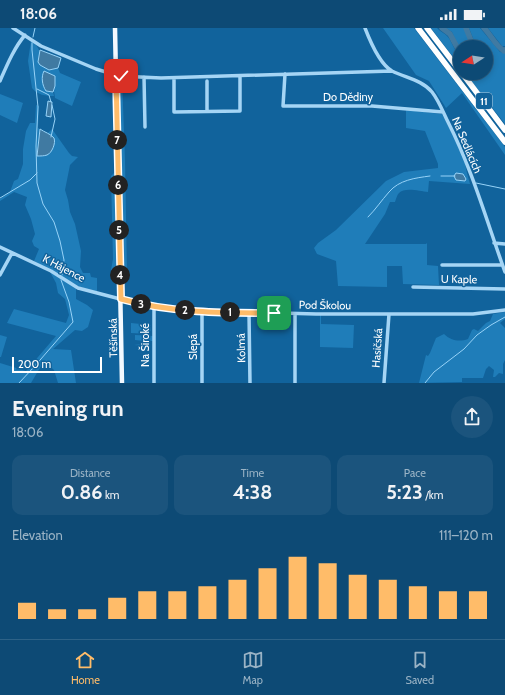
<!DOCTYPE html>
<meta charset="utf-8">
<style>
:root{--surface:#0d4a75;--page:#1b547d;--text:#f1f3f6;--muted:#9ab3c5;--line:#2d6287;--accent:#ffbc69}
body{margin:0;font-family:Cabin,sans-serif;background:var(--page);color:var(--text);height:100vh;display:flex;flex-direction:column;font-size:15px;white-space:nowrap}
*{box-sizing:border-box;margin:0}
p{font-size:13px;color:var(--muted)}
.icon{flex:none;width:22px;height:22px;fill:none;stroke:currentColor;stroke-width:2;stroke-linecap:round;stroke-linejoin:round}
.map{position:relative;height:355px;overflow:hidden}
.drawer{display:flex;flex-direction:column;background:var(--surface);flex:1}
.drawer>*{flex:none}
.needle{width:26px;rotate:258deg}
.fabs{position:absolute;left:453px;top:12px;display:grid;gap:8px}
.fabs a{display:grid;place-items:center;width:40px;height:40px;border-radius:50%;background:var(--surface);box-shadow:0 2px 6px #0003,0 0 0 1px var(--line);font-size:20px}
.scale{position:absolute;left:12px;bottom:10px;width:90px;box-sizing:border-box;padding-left:4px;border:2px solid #fff;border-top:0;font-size:11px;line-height:14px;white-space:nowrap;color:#fff;-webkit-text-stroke:3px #11639c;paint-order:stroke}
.pin{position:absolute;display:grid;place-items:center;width:34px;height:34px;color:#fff;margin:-17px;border-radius:8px;box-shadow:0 2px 6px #0006}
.km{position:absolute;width:20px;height:20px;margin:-10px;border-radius:50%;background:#222;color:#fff;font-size:11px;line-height:20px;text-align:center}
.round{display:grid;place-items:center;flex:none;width:42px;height:42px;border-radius:21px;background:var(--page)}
.head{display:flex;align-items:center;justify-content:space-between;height:68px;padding:0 12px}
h1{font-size:22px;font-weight:800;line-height:30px}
.stats{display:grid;grid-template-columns:repeat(3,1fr);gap:6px;height:68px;padding:4px 12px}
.stats div{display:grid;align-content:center;border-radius:10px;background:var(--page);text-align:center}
.stats b{font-size:20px;font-weight:800}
.stats small{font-size:11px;font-weight:400}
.stats p{font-size:11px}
.chart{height:112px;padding:8px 12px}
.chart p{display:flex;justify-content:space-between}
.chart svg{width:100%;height:72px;margin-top:4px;stroke:var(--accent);stroke-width:6}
.status{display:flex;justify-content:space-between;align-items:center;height:28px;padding:0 20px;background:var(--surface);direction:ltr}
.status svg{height:11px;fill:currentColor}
.tab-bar{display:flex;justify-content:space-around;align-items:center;height:56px;border-top:1px solid var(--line);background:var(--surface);font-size:11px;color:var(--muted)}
.tab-bar a{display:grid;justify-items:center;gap:2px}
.tab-bar .current{color:var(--accent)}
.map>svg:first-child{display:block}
</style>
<div class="status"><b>18:06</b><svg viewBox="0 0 49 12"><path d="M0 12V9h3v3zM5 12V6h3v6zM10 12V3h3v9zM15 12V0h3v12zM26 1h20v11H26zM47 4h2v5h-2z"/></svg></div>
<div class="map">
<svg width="505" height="355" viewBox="0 0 505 355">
<rect width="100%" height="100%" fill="#11639c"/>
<path fill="#1f7db9" d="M383 0H414L505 119V127L462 65 446 80 429 53 416 47Z
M431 0H437C440 4 445 5 448 9 453 15 453 22 460 26V38Z
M446 0H464L470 15 468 19H459L452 4Z
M469 0H480L500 24 505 25V96L465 45H486V19H474L473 10Z
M488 0H505V18H502Z
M31 13C41 21 40 22 38 34L40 37 49 42 58 40 60 45 81 54 72 78 55 70 54 63 55 58 46 63 53 64 54 68C46 68 37 67 32 60L28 33Z
M122 49 125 133 127 245 124 248 120 50Z
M0 66 23 75 17 95 0 87Z
M36 77 39 78 38 100 40 101 37 128C49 128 55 123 54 111L47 106 52 101 69 125 72 128 78 129 70 137 65 162 68 172 70 184 75 196 81 223 80 239 83 245H90L91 249 97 250V264L80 259 34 233 39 221 34 218 32 213 35 206 31 191 25 177 27 169 14 164 0 173V171L10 164 14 153 18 151 23 136V121L26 103 30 95H35Z
M406 82 442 86C449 100 461 119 465 135 466 142 468 149 470 156L429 153 428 164C420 163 404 159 399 165 397 167 396 171 395 174H390L385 186 365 216H426L427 215V237L438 238 439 257 403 256 402 238H387V259L338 258 336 233 317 226 314 220 318 215 336 202 386 153 404 144 438 140V136L425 103 406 100Z
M115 144 117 251 115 253 114 252V246L111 242 113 231 111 148Z
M50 244 76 260V271L87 277 93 282 88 299 82 303 75 302 53 321 71 322 76 355H58L54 342 44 333 31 355H0V335L26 343 56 308 7 295 14 281 66 295 69 287 65 271 58 265 56 255Z
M505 284V291L500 295 505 300V332L503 336V346L499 345 495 349H493L494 342 489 338 486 341 483 350H462V354L419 355 426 327 428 328 430 325 436 310 444 306C451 313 460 314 468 311L472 302 474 301 478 303 486 295 490 293 493 286Z
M320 287H321V296L354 297 353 320 320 319Z
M131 295 151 297 150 298 151 302 149 305 150 306 131 305Z
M0 307 7 309 1 329H0Z
M135 307 153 308V313H148V318L134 317 143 316 144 313 135 312Z"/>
<path fill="#407aa2" stroke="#97d3f8" d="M40 22 61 30 58 40 49 42 40 37 38 34Z
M44 43 55 48V58L53 64 46 63C42 57 41 49 44 43Z
M48 73 52 74 51 89 46 88Z
M40 101C44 104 51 106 54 110 56 115 52 125 47 127 44 128 41 128 37 128Z
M456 145 463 146 466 151 465 153 456 152 454 148Z"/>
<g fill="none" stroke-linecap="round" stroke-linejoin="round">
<path stroke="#97d3f8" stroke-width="1" d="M33 9 35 0
M32 15V22L38 79 36 118 37 155 43 176 54 194 60 213 64 232 62 247
M37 61 49 67 51 74
M51 109 55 91 52 77
M441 148H455
M476 155 505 161
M0 170 30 152 37 145
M368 189C376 181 381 173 389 164 399 152 415 150 430 148
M19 355 34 339 73 294 69 274 61 252
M425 355 434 344 464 321 477 307 491 297 505 289"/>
<path stroke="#407aa2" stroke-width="5.5" d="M442 0 450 6 458 21 460 22
M466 0 472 15 470 19
M484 0C491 7 495 17 504 23L505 22"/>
<path stroke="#a5d5f5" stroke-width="3.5" d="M13 0 41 18 96 41 119 48 161 50 392 43
M365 0C370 13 380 36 392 43 406 50 422 52 432 64 439 73 443 84 448 94 472 141 487 194 505 244
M285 46 283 78H372L443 84
M144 49 145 99
M174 50V84L240 83V48
M0 53C7 37 14 20 25 7
M207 53V83
M494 215 505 216
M0 219 51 243 78 260 124 272 154 279 202 283 316 286H473L505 282
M442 237H502
M0 247 12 225
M413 259 505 261
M202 283V355
M249 285 250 355
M295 286V355
M154 355V279
M384 355 389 286"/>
<path stroke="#f3f9ff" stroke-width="4.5" d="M115 0 122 355"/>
<path stroke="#fff" stroke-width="5.5" d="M418 0 505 114
M427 0 460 43
M462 45 505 102"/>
</g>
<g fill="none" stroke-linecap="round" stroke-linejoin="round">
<g stroke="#fff" stroke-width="8">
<path id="route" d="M121 48 116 47 121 271C171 285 223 285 274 285"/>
</g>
<use href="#route" stroke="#ffbc69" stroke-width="5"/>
</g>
<g text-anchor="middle" stroke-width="3" stroke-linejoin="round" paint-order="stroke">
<rect fill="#11639c" stroke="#b8d0e1" stroke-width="1" x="476" y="65" width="16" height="16" rx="3"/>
<g font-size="10" font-weight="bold" fill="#fff">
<text x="484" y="77">11</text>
</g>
<g font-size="11" fill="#fff" stroke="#11639c">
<text x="348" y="73">Do Dědiny</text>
<text transform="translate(467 117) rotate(67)" y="4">Na Sedlácích</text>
<text transform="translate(64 240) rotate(28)" y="4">K Hájence</text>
<text transform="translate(459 251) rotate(1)" y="4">U Kaple</text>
<text transform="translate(325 277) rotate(1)" y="4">Pod Školou</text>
<text transform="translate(113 310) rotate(-91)" y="4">Těšínská</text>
<text transform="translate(145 317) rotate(-90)" y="4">Na Široké</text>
<text transform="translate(193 319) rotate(-90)" y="4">Slepá</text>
<text transform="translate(241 320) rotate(-91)" y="4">Kolmá</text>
<text transform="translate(377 320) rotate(-86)" y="4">Hasičská</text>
</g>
</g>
</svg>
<div class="fabs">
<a><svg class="needle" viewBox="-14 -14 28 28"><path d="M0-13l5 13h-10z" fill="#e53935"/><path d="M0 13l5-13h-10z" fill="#9ab3c5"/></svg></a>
</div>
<div class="scale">200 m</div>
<div class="pin" style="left:274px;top:285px;background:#1e9e55"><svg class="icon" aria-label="arrive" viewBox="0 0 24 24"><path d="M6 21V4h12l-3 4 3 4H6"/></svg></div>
<div class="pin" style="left:121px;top:48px;background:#d93025"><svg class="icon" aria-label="check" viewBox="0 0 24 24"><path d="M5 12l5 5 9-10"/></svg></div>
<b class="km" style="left:230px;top:284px">1</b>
<b class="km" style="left:185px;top:282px">2</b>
<b class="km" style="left:141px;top:276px">3</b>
<b class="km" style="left:120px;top:247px">4</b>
<b class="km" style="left:119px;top:202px">5</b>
<b class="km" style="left:118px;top:157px">6</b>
<b class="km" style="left:117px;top:112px">7</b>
</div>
<section class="drawer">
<div class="head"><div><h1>Evening run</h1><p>18:06</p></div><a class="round"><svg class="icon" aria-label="share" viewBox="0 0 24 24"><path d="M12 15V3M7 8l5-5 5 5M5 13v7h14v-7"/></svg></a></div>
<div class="stats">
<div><p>Distance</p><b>0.86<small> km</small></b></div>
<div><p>Time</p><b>4:38</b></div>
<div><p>Pace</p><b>5:23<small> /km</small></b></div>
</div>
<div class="chart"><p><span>Elevation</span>111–120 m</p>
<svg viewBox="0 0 160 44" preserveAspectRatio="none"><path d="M5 44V34M15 44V38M25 44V38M35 44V31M45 44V27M55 44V27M65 44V24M75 44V20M85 44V13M95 44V6M105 44V10M115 44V17M125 44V20M135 44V24M145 44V27M155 44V27"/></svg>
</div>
</section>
<nav class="tab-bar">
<a class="current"><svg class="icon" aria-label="home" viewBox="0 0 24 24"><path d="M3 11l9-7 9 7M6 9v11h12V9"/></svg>Home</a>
<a><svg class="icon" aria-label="map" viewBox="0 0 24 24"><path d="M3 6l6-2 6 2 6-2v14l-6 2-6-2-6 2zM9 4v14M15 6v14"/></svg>Map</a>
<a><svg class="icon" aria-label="saved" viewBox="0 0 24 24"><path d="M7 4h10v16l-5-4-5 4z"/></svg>Saved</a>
</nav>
